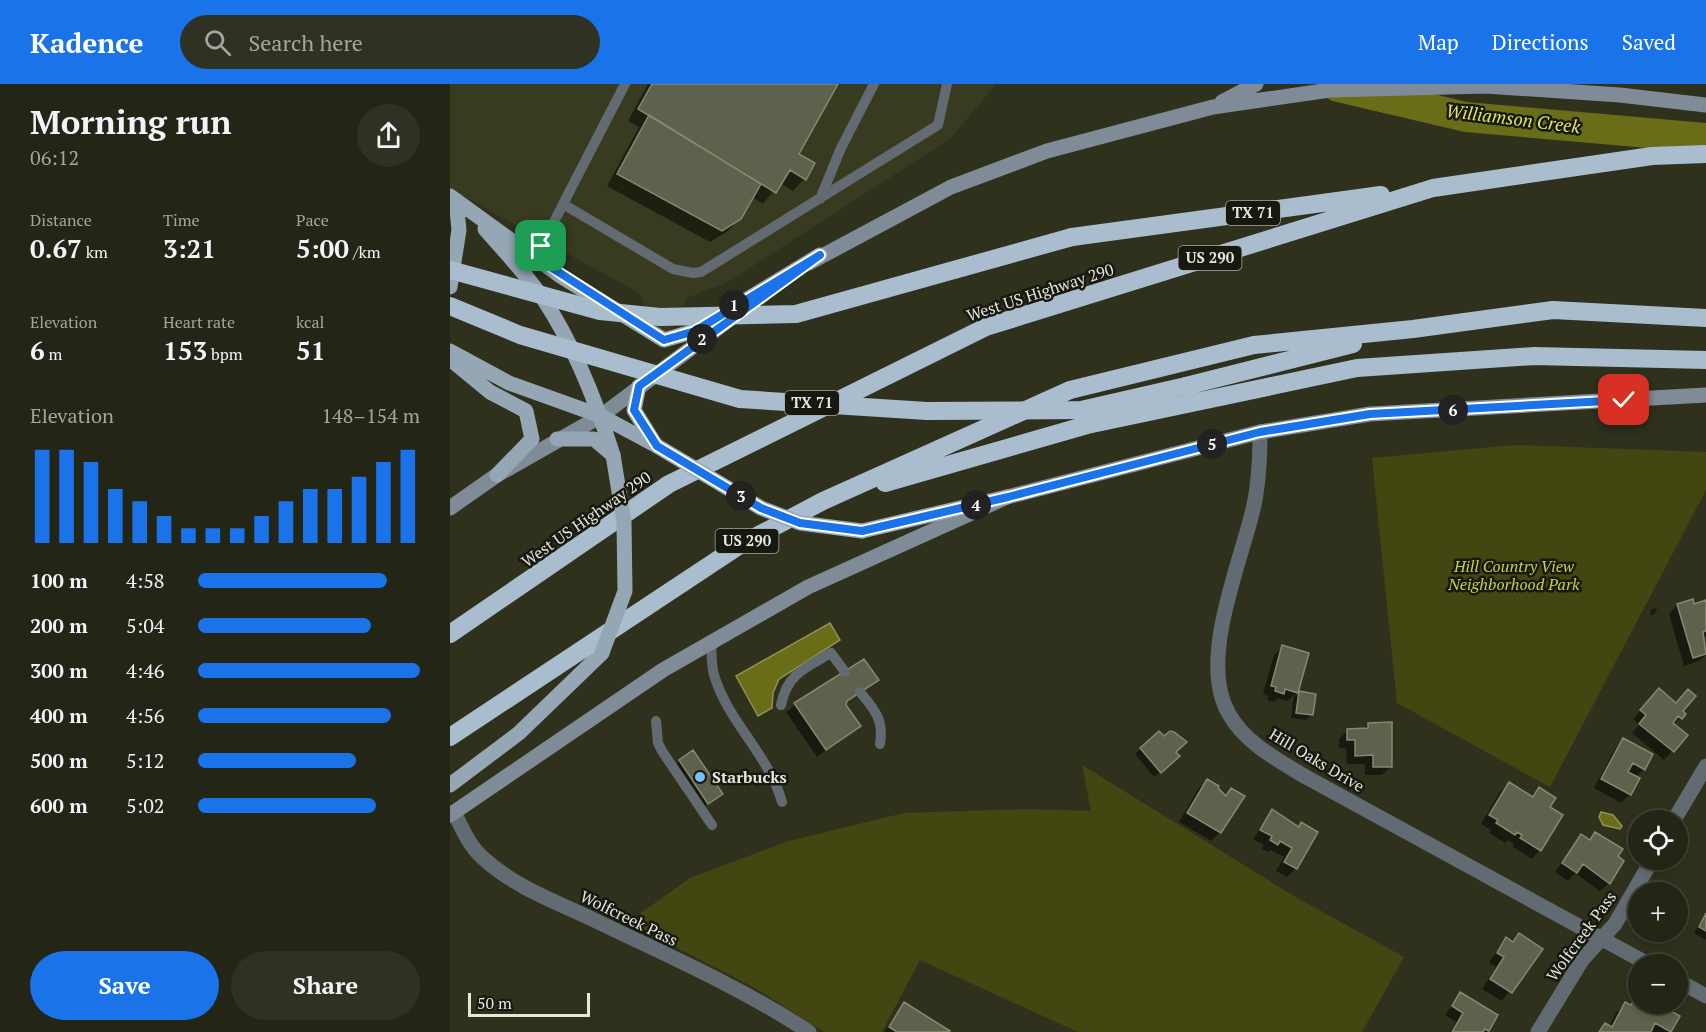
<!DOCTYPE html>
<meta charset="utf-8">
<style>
:root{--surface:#232516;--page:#2f3123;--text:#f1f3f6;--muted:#a3a5a1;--line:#404235;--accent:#1a73e8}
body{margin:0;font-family:"PT Serif",serif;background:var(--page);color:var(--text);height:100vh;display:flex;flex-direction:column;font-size:22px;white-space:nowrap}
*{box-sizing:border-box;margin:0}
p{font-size:20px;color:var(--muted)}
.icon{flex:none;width:33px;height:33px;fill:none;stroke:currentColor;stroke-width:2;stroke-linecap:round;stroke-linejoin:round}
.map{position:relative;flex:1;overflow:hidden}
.panel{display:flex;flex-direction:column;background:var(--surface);width:450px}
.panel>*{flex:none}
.fabs{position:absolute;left:1178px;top:726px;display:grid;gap:12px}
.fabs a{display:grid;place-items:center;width:60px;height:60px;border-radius:50%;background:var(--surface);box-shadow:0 3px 9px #0003,0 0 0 2px var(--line);font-size:30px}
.scale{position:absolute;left:18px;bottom:15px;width:122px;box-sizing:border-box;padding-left:6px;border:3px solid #e6e7db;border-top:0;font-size:16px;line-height:21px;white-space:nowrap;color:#e6e7db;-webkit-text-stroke:4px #17180f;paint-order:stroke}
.pin{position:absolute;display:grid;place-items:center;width:51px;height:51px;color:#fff;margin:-26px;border-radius:12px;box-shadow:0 3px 9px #0006}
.km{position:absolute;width:30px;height:30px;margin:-15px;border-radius:50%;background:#222;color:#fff;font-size:16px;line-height:30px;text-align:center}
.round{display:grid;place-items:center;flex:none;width:63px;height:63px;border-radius:32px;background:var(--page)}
.summary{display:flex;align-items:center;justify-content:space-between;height:102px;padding:0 30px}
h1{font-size:33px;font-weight:600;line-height:45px}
.stats{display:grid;grid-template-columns:repeat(3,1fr);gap:9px;height:102px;padding:6px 30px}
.stats div{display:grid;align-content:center}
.stats b{font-size:26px;font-weight:600}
.stats small{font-size:16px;font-weight:400}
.stats p{font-size:16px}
.chart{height:168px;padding:12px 30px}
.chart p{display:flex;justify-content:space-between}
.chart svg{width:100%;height:108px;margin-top:6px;stroke:var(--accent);stroke-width:6}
.primary-button{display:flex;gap:12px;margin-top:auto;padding:12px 30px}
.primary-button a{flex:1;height:69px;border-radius:36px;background:var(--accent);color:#fff;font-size:24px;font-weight:600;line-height:69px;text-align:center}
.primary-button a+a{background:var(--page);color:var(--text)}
ul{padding:0 30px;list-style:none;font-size:20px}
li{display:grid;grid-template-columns:96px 72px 1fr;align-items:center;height:45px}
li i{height:15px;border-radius:8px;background:var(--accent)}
header{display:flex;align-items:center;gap:36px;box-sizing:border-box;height:84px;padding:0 30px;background:var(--accent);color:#fff}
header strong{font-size:28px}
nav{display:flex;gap:33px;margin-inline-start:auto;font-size:21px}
.search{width:420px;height:54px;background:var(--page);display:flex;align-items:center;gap:15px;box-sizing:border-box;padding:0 21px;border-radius:33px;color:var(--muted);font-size:22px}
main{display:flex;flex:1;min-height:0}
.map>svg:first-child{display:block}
</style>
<header>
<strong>Kadence</strong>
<div class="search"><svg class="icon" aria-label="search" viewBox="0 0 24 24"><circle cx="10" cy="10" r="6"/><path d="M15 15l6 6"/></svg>Search here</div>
<nav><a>Map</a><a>Directions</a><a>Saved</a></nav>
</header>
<main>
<section class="panel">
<div class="summary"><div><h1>Morning run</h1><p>06:12</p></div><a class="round"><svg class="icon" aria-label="share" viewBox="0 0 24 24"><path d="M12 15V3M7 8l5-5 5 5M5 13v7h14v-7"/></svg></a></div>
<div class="stats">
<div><p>Distance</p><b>0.67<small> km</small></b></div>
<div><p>Time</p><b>3:21</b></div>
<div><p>Pace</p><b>5:00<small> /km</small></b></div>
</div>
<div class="stats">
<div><p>Elevation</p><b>6<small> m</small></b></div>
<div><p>Heart rate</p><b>153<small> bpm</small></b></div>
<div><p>kcal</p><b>51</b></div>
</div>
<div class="chart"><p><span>Elevation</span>148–154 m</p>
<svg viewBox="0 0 160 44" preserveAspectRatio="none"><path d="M5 44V6M15 44V6M25 44V11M35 44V22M45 44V27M55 44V33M65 44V38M75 44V38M85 44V38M95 44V33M105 44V27M115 44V22M125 44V22M135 44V17M145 44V11M155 44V6"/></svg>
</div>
<ul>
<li><b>100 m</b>4:58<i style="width:85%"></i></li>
<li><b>200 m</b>5:04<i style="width:78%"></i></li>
<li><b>300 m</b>4:46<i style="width:100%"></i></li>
<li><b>400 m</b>4:56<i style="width:87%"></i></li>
<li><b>500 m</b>5:12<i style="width:71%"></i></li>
<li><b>600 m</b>5:02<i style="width:80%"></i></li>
</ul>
<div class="primary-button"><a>Save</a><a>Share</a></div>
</section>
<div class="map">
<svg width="1256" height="948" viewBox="0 0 1256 948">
<rect width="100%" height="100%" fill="#2f311d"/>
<path fill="#393b20" d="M0 0H546L501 54 278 198 237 214 214 256 189 209 0 105Z"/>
<path fill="#444612" d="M1066 361 1256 368V406L1100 703 947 619 922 374Z
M632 681 842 811 954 873 912 948H628L470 876 432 948H374L305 904 186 843 188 831 240 794 339 757 454 729 575 725 641 727Z"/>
<path fill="#6a6d18" stroke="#8f9252" stroke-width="1.5" d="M380 539 390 556 329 595 323 609 322 624 308 632 286 592Z
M1151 728 1163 731 1172 742 1170 745 1153 741 1149 733Z"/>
<path fill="#0007" d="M198 0H386L347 71 363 79 354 95 343 107 330 99 313 120 302 113 290 134 278 147 260 158 157 102 189 43 178 37Z
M1256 518V552L1253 553 1256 571 1249 577 1234 582 1219 530 1227 521H1243Z
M1207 524 1205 530 1200 531 1201 525Z
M833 563 857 570 845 613 849 609 861 631 856 636 841 634 844 610 838 617 828 614 823 618 817 616 818 612 813 610 824 571Z
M381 595 382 598 427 596 395 620 409 642 367 673 336 628Z
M1200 615 1226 621 1234 630 1223 641 1236 652 1214 676 1182 649 1189 641 1183 635Z
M918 640 941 682 932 691H915V680H897L896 664H889V655L898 646 913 645Z
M1174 656 1194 685 1185 693 1188 695 1180 710 1171 719 1144 704 1165 665Z
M691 665 725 668 723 677 704 693 685 670Z
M230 677 265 715 252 724 224 682Z
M757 697 774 712 781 706 770 748 761 757 729 738 748 705Z
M1059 700 1081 713 1089 705 1098 723 1090 766 1082 775 1063 763 1064 760 1058 756 1055 759 1039 749 1041 746 1031 740 1050 708Z
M822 727 848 744 852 740 866 748 845 785 837 793 826 787 834 773 821 766 818 768 812 765 814 761 803 755Z
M1146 750 1166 773 1159 799 1150 807 1125 789 1118 797 1105 788 1131 752 1138 757Z
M1256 830V856L1244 849Z
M1069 851 1091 865 1052 917 1032 905 1046 883 1039 878 1057 855 1061 858Z
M1010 910 1046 931 1036 948H1000L1006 938 995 931Z
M1188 910V920H1205L1228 933 1219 948H1148L1155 941 1159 943 1166 929 1175 920 1178 922Z
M455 920 498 948H434Z"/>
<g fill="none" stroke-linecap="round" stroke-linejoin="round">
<path stroke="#6a6d18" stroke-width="30" d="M888 3 1016 33 1256 54"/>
</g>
<path fill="#5f614c" stroke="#868872" stroke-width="1.5" d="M202 0H388L349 70 365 79 356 96 340 86 326 109 188 25Z
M199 31 311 100 291 135 272 147 167 90Z
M1243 515 1244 520 1256 516V547L1253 548 1256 570 1243 574 1227 520Z
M832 561 859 569 848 609 835 605 834 610 825 607 826 603 821 602Z
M414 575 429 596 397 617 396 621 411 642 376 666 344 619Z
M1209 604 1226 619 1238 605 1246 612 1233 627 1236 630 1232 635 1228 632 1223 639 1238 651 1224 668 1189 640 1196 631 1190 626Z
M849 607 866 610 863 631 846 629Z
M942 638V683H923V671L905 672V656H897V645L918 644V639Z
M709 647 714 652 720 647 724 648 737 658 726 668 730 672 711 689 690 664Z
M1173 654 1203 670 1195 686 1183 679 1178 688 1190 694 1181 711 1151 695Z
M243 666 273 710 258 720 229 676Z
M757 695 769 702 768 704 776 712 781 704 795 712 771 749 737 729Z
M1059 698 1083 713 1089 703 1106 714 1100 723 1113 731 1091 767 1070 754 1072 751 1067 748 1065 751 1046 739 1048 736 1039 731Z
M822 725 849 743 851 738 868 748 847 785 834 778 842 764 830 757 828 761 820 756 822 752 810 746Z
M1145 748 1173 765 1168 772 1174 777 1160 800 1133 780 1127 789 1112 779 1131 750 1140 756Z
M1256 829V847L1249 843Z
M1069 849 1093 865 1062 909 1040 895 1054 873 1047 869 1056 853 1063 858Z
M1010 908 1048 931 1039 947 1035 945 1033 948H1002L1013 929 1002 922Z
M1188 908V920H1208L1230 932 1221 948 1205 939 1201 948H1149L1155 939 1162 943 1175 918 1181 921Z
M454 918 500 947 499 948H447L439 943Z"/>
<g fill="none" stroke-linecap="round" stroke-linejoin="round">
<path stroke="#636b72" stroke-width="10" d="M175 0 113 120 223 185 243 189 251 188 488 41 497 0
M370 115 391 64 424 0
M85 173 116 115
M261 558C262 568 261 581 264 591 278 638 319 671 332 718
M410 608C425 626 434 636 430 660
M331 621C337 590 355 584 381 569L395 588
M206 637 208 659 212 667 262 741"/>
<path stroke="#636b72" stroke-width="15" d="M810 348C810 372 809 397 804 421 792 477 747 576 779 630 795 659 828 676 856 693L1198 880
M4 728C12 744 19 762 33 774 63 802 104 817 140 834 214 870 291 903 359 948
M1224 736 1256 682
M1227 896 1256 912
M1088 948 1132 876 1165 840 1202 776"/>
<path stroke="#7f8c97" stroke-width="15" d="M772 18 806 0
M359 179 501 103 597 67 763 23 880 6 1035 2 1170 11 1256 21
M0 424 47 391 151 332 288 229
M0 731 213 586 358 503 557 413 810 348 920 330 1256 311"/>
<path stroke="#95a6b4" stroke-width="15" d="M0 112 109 191 214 256 245 247 370 171
M35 145C55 168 77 191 94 216 125 263 146 317 163 371
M0 203 9 146 6 116
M0 267 59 299 151 332 207 362
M0 275 40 308 76 327 82 355 47 391
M189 302 184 326 205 360
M107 355H144L163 371
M412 447 557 413
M0 701 69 649 152 569"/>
<path stroke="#a9bdce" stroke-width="18" d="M622 153 931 111
M736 302 903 260
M435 399 637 341 907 284 1084 272 1256 276
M0 550 219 400 536 243 983 104 1202 72 1256 70
M0 653 290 461 373 417 620 306 804 261 963 245 1103 226 1256 234"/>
<path stroke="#95a6b4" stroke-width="15" d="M207 362 311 424 350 439 412 447
M152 569 175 507 174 438 163 371"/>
<path stroke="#a9bdce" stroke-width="18" d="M0 186 150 227 210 233 346 230 622 153
M0 222 70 251 290 315 477 327 631 326 736 302"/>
</g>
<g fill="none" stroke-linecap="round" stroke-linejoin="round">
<g stroke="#fff" stroke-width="12">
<path id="route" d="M91 162 85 173 214 256 245 247 370 171 189 302 184 326 207 362 311 424 350 439 412 447 558 413 810 348 920 330 1174 316"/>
</g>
<use href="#route" stroke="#1a73e8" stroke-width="8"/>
</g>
<circle fill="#77bff7" stroke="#17180f" stroke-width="2" cx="250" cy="693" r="6"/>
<g text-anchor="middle" stroke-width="5" stroke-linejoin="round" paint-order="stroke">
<g fill="#17180f" stroke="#a8a99e" stroke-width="1.5">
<rect x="776" y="117" width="54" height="24" rx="4.5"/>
<rect x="728.5" y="162" width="63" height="24" rx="4.5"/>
<rect x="335" y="307" width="54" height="24" rx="4.5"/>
<rect x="265.5" y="445" width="63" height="24" rx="4.5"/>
</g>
<g font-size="15" font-weight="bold" fill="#e6e7db">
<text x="803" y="134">TX 71</text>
<text x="760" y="179">US 290</text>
<text x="362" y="324">TX 71</text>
<text x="297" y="462">US 290</text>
</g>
<g font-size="16" fill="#e6e7db" stroke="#17180f">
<text transform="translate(590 208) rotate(-18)" y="6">West US Highway 290</text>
<text transform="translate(136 435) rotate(-35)" y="6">West US Highway 290</text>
<text transform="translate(867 676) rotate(31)" y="6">Hill Oaks Drive</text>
<text transform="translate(179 834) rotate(26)" y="6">Wolfcreek Pass</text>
<text transform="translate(1131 852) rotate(-54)" y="6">Wolfcreek Pass</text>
</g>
<g font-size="16" font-style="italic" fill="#cad042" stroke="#17180f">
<text x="1064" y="488">Hill Country View<tspan x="1064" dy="18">Neighborhood Park</tspan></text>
</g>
<g font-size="16" font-weight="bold" fill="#e6e7db" stroke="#17180f" text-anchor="start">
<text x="262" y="699">Starbucks</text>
</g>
<g font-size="18" font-style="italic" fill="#e1e85e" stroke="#17180f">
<text transform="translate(1063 35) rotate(7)" y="6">Williamson Creek</text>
</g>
</g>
</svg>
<div class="fabs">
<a><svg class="icon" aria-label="locate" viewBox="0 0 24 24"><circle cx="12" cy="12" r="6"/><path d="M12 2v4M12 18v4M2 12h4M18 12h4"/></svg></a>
<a>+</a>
<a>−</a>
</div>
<div class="scale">50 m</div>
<div class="pin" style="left:91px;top:162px;background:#1e9e55"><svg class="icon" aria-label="arrive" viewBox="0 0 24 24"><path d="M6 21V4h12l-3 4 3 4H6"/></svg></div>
<div class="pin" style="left:1174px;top:316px;background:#d93025"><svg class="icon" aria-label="check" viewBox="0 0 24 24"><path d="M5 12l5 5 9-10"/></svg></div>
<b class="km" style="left:284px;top:221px">1</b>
<b class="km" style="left:252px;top:255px">2</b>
<b class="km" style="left:291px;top:412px">3</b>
<b class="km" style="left:526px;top:421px">4</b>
<b class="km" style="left:762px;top:360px">5</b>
<b class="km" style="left:1003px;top:326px">6</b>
</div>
</main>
